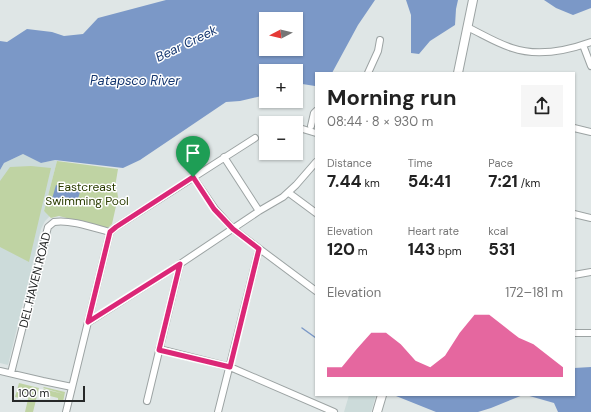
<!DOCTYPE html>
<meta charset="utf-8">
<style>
:root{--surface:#fff;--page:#f6f6f6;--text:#222;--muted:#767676;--accent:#db2777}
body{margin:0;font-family:"DM Sans",sans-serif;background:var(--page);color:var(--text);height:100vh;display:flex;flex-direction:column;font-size:15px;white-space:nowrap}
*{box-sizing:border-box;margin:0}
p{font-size:13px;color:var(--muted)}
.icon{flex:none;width:22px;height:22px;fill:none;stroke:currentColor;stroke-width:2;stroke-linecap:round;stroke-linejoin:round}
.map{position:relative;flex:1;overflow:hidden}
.details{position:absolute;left:315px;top:72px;width:260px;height:324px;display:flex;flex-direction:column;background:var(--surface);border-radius:0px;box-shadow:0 1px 3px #0004}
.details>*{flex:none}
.needle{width:26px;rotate:263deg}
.tools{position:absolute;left:259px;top:12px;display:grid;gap:8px}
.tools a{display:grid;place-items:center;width:44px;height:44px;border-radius:0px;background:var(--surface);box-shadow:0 1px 3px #0004;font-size:20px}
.scale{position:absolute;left:12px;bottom:10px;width:73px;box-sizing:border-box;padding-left:4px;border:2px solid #262828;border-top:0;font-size:11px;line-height:14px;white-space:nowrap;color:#262828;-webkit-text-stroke:3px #fff;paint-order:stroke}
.pin{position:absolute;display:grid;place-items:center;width:34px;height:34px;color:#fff;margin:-41px -17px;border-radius:50% 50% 50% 0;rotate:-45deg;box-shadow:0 0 4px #0007}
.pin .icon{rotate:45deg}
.round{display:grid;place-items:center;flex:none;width:42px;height:42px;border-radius:0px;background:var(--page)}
.head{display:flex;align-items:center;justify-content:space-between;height:68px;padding:0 12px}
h1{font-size:22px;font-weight:700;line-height:30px}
.figures{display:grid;grid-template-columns:repeat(3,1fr);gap:6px;height:68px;padding:4px 12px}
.figures div{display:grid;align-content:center}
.figures b{font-size:17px;font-weight:700}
.figures small{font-size:11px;font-weight:400}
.figures p{font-size:11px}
.chart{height:112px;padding:8px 12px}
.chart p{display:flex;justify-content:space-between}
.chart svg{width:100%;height:72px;margin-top:4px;fill:var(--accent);opacity:.7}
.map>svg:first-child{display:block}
</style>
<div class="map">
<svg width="591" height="412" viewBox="0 0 591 412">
<rect width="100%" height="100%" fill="#dfe6e6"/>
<path fill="#ccdbda" d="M23 154 41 163 55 160 57 161 44 211 50 216 45 221 41 229 8 365 0 363V170L4 163Z
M349 395H376L371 412H344Z"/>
<path fill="#bfd3a3" d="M57 161 118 169 115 187 117 191 118 197 112 224 109 227 105 228 59 216 51 218 44 211Z
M31 166 51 168 29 262 0 247V181L10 167Z
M19 383 39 388 33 412H25L29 395 22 392 20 398 15 397Z
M44 387 65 392 63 402 58 401V398L50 396 49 399H47V397L41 395 43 389 64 394 43 388Z"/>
<path fill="#7b98c7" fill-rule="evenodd" d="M166 0H375L358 25 332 73H316V86H315L296 83V71H266V95L240 101 226 102 186 129 140 160 123 168 55 160 41 163 23 154 4 163 0 170V41L7 42 27 29 52 32 64 36 83 34 98 18ZM266 19H296V49H266Z
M406 0H458L456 9 455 25 430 41 419 54 411 53V15Z
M544 0H591V8L573 15 556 8Z
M56 185 80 192 77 202 78 206 52 199Z
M591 367V412H558L554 403 526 395H574V368Z
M397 395H523L491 408 478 412H436L396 396Z"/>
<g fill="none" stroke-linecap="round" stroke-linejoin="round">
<path stroke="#7b98c7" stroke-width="1.5" d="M302 328 316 338"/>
<g stroke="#9ca3a3" stroke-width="8">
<path id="street" d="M467 27C482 34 496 43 512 48 538 57 566 51 591 42
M583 45 591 66
M368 73 378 51 380 40
M311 126 314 113 316 111
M296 127 316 133
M574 128 591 132
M224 157 259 211
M193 177 215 209 233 229 316 291
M289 193 316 213
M574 214 591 218
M110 232 116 227 255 138
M574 275 591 272
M89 322 180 264 259 211 283 197 296 185 316 162
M574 333H591
M159 349 230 367 334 412
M0 371 43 381 72 387
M11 373 48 227 54 222C69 219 95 228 110 232
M147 401 180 264
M66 412 110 232
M218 412 259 249"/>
</g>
<g stroke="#9ca3a3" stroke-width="10">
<path id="secondary" d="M458 73 473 0
M377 412 382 395"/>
</g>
<use href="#street" stroke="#fff" stroke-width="6"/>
<use href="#secondary" stroke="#fff" stroke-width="8"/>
</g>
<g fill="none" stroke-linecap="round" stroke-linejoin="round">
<g stroke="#fff" stroke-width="8">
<path id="route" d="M193 177 214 209 233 229 259 249 230 367 159 350 180 264 88 322 110 232 116 227Z"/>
</g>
<use href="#route" stroke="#db2777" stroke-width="5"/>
</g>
<g text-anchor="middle" stroke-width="3" stroke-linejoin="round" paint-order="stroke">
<g font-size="12" fill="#2a3c00" stroke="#fff">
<text x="87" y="191">Eastcreast<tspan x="87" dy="14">Swimming Pool</tspan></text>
</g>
<g font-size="12" fill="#262828" stroke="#fff">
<text transform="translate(35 280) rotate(-76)" y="4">DEL HAVEN ROAD</text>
</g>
<g font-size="13" font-style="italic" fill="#14366f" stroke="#fff">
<text transform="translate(186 43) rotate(-26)" y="5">Bear Creek</text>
<text x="135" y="85">Patapsco River</text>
</g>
</g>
</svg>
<div class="tools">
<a><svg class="needle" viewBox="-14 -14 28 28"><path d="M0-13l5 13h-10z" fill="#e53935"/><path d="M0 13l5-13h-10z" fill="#767676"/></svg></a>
<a>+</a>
<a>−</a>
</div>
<div class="scale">100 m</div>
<div class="pin" style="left:193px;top:177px;background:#1e9e55"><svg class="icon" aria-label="arrive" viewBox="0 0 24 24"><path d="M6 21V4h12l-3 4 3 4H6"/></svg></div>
<section class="details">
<div class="head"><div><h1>Morning run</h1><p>08:44 · 8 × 930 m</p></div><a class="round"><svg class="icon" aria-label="share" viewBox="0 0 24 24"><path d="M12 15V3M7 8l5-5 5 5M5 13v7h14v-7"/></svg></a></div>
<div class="figures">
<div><p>Distance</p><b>7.44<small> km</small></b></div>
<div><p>Time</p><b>54:41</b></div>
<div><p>Pace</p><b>7:21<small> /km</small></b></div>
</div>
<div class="figures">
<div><p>Elevation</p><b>120<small> m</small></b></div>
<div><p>Heart rate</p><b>143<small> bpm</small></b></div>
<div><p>kcal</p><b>531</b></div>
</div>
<div class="chart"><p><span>Elevation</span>172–181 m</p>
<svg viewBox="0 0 160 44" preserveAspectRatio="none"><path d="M0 44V38L10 38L20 27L30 17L40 17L50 24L60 34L70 38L80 31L90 17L100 6L110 6L120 13L130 20L140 24L150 31L160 38V44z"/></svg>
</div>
</section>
</div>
